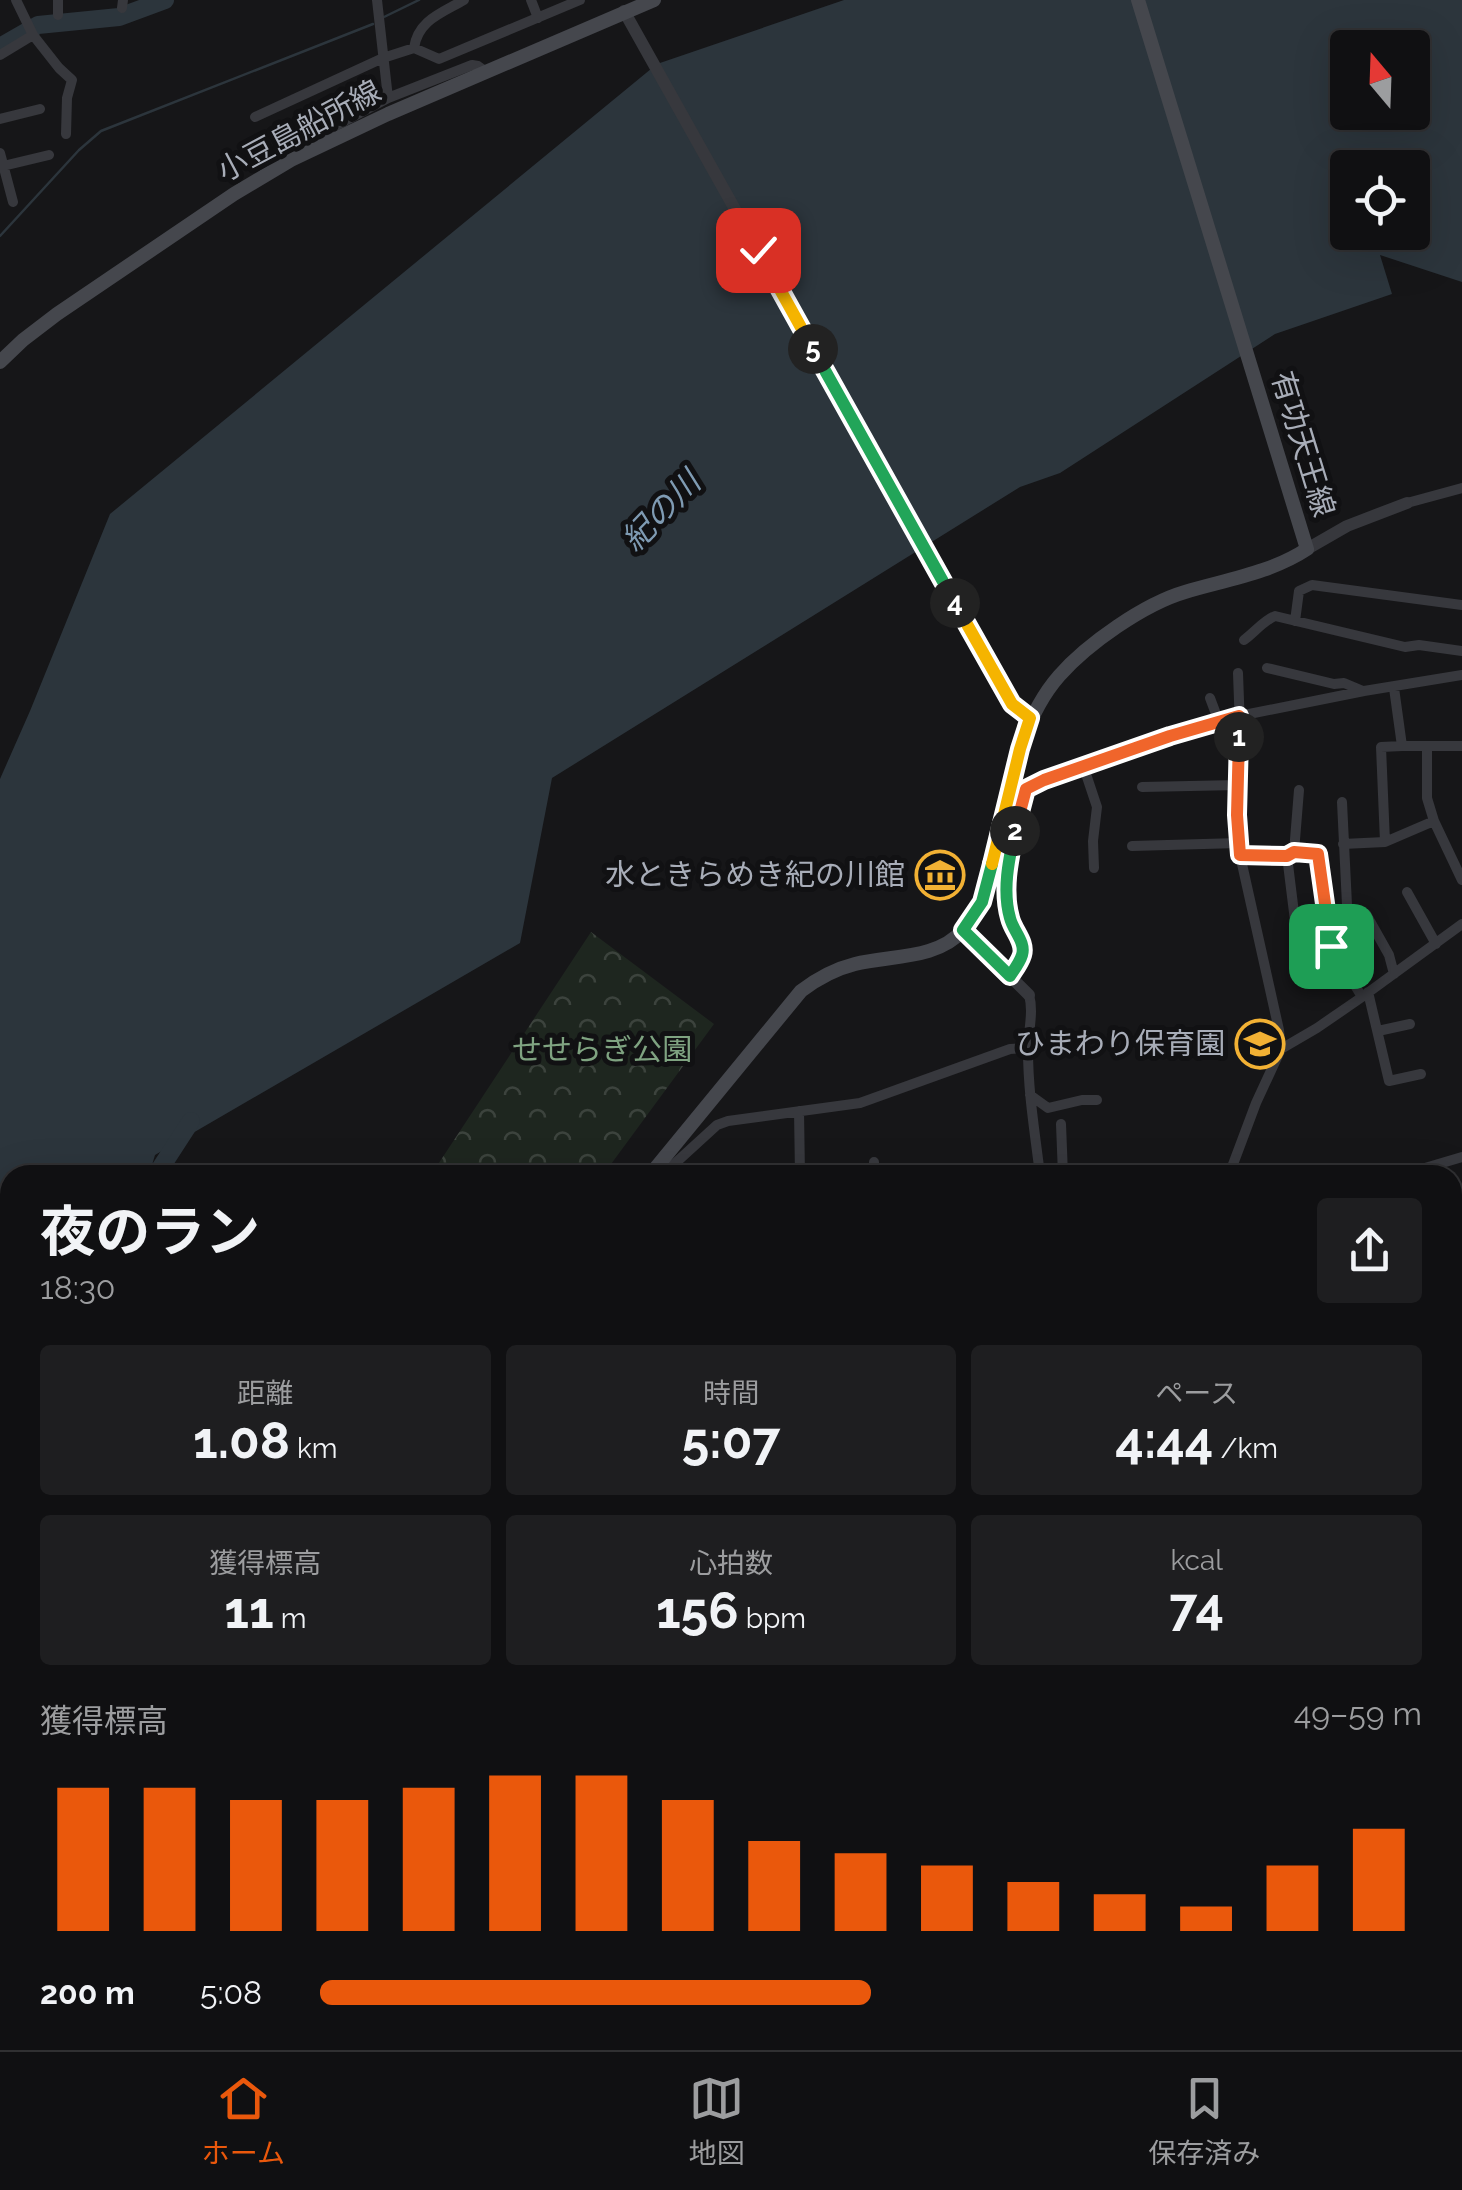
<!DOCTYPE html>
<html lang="ja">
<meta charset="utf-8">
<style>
:root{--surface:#101012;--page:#1e1e20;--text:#f1f3f6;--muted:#9c9d9f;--line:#303032;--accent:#ea580c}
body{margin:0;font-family:Raleway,"Noto Sans JP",sans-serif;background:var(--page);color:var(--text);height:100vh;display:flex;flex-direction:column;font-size:38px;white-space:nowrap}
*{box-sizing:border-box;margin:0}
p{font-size:32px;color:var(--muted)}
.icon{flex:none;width:55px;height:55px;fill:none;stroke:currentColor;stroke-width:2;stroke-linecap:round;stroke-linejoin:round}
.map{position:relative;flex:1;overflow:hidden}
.side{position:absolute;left:0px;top:1165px;width:1462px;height:885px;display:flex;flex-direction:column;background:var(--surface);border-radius:30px 30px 0 0;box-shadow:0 10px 40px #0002,0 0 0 2px var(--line)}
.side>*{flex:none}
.needle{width:65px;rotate:341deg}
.controls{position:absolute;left:1330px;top:30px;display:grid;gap:20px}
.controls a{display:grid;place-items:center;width:100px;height:100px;border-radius:10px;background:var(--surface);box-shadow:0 10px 40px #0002,0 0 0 2px var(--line);font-size:50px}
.pin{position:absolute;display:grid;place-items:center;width:85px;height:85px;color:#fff;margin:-42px;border-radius:20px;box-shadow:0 5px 15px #0006}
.km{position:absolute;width:50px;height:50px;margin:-25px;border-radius:50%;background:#222;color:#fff;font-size:28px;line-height:50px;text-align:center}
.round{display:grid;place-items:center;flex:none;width:105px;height:105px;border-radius:10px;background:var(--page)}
.head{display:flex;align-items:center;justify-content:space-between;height:170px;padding:0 40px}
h1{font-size:55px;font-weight:700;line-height:75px}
.stats{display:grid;grid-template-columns:repeat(3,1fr);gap:15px;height:170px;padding:10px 40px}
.stats div{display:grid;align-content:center;border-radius:10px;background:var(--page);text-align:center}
.stats b{font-size:50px;font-weight:700}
.stats small{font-size:28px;font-weight:400}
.stats p{font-size:28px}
.chart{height:280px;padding:20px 40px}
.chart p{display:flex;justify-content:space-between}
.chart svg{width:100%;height:180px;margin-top:10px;stroke:var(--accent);stroke-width:6}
ul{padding:0 40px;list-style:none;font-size:32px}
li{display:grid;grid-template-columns:160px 120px 1fr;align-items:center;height:75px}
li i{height:25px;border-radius:12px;background:var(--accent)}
.dock{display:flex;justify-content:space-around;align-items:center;height:140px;border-top:2px solid var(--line);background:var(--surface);font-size:28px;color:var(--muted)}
.dock a{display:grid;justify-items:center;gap:5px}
.dock .selected{color:var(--accent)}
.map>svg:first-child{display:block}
</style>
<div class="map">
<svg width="1462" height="2050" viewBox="0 0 1462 2050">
<defs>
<pattern id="park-crowns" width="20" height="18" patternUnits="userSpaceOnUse" patternTransform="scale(2.5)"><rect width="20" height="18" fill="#1e261f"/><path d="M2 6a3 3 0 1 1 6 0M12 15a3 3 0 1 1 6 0" fill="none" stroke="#3c433d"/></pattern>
</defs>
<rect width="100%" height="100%" fill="#161618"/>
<path fill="#222225" d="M375 2040H466L482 2050H342L341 2043Z"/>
<path fill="url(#park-crowns)" d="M591 932 714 1024 603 1175H431Z
M10 1741V1995L0 2005V1752Z"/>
<path fill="#2c353c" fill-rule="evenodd" d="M844 0H1462V282L1380 255 1392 294 1275 334 1060 473 1020 487 552 778 520 943 155 1155 149 1175H10V1542L0 1568V779L30 711 110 514 657 64ZM1348 48H1412V112H1348ZM1348 168H1412V232H1348Z"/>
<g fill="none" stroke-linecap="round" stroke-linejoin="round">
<path stroke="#2c353c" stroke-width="2.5" d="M384 17 419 0
M0 236 79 150 101 131 373 24
M0 1693 10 1685
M673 2050 676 2041"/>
<path stroke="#2c353c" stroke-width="18" d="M0 47 38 25 119 17 165 0
M156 1175 191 1121"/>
<path stroke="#37383d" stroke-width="10" d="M16 0 33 35
M58 0V15
M377 0 388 98 472 65 478 66 485 71
M531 0 538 18
M122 8 123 0
M414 48C418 20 442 13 464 0
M0 55 33 35 59 68 72 80 67 98 66 134
M255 117 383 58 414 48 439 59 580 0
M0 119 40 109
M313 149 322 133 388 98
M0 153 13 202
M3 166 49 155
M1407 503 1462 488
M1295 621 1299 591 1312 585 1462 605
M1244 640C1255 632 1263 621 1275 616L1405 647 1419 645 1462 651
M1267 668 1334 684 1344 683 1363 691
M1394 688 1402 746 1381 747 1385 842 1434 821 1462 880
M1210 698 1219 722
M1402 746H1462
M1427 746V798L1434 821
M1083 765 1097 807 1093 841 1094 868
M1142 787 1238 785
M1342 802 1347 905
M1343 844 1385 842
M1132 846 1239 843
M1294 852 1299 790
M1240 855 1287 856 1294 852 1318 854 1331 946 1362 997
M1287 856 1297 937
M1407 892 1436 944
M1366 914 1389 955 1394 974
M1009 976 1022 956 1023 945 1010 920 1007 864 1026 789 1083 765 1239 716 1364 691 1462 675
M1368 992 1389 1081 1421 1074
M1029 995C1034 1012 1028 1032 1028 1050 1028 1092 1035 1133 1040 1175
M1378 1031 1410 1024
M1281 1049 1317 1028 1362 997 1462 924
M1030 1095 1048 1108 1082 1100H1097
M799 1111 800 1175
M1061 1124 1063 1175
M1231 1169 1249 1175
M664 1170 671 1167 717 1125 728 1121 860 1103 1010 1049 1028 1048
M874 1175V1162
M1229 1175 1256 1103 1281 1049 1279 1030 1240 855 1237 815 1240 728 1238 673
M1386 1175 1425 1168 1462 1157
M1452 1339 1462 1337
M1452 1406 1462 1411
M1452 1565 1462 1562
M1452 1649 1462 1660
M1452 1736 1462 1732
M1452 1848 1462 1871
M1452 1911 1462 1888
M335 2040V2050
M472 2040 509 2050
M568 2040 569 2050
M702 2040 706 2050
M894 2040 899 2050
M1146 2040 1147 2050
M1257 2040 1261 2050
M1287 2040 1298 2050
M1442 2040 1445 2050
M27 2050 36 2040
M171 2050 172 2044 209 2040
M586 2050 663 2045 673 2040
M731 2050 774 2040
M914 2050 950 2040"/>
<path stroke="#37383d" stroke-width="12" d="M624 11 1012 704 1031 718
M1307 549 1347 526 1407 503
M963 930 1029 995"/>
<path stroke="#45474d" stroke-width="14" d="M0 362 23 340 57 314 234 194 291 160 388 114 654 0
M650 1175 801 991C818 978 835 969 855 964 890 955 937 960 963 930 983 907 990 876 997 846 1011 788 1018 723 1059 676 1087 644 1144 604 1185 592 1225 580 1271 573 1307 549L1138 0
M155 2050 156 2040"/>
<path stroke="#5b5e65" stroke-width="15" d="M1452 1967 1462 1964
M1223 2050 1247 2040"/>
<g stroke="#4a4c52" stroke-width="6">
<path id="rail" d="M1452 1618 1462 1610
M966 2050 977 2040"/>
</g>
<use href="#rail" stroke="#111113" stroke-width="2.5" stroke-dasharray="8" stroke-linecap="butt"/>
</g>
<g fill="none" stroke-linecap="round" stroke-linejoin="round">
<g stroke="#fff" stroke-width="20">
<path id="split-1" d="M1239 737 1237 815 1240 855 1287 856 1294 852 1318 854 1331 946"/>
</g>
<g stroke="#fff" stroke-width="20">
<path id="split-2" d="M1015 831 1026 789 1044 780 1170 736 1239 716V737"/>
</g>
<g stroke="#fff" stroke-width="20">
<path id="split-3" d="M992 864 982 902 963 930 1010 976C1014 970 1020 962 1022 955 1026 942 1013 931 1010 918 1002 890 1009 859 1015 831"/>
</g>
<g stroke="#fff" stroke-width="20">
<path id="split-4" d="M955 603 1012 704 1030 718 1020 749 992 864"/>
</g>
<g stroke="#fff" stroke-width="20">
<path id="split-5" d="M813 349 955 603"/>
</g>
<g stroke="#fff" stroke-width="20">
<path id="split-6" d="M758 250 813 349"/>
</g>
<use href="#split-1" stroke="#f0652b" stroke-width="12"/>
<use href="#split-2" stroke="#f0652b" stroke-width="12"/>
<use href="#split-3" stroke="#22a559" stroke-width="12"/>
<use href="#split-4" stroke="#f5b400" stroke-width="12"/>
<use href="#split-5" stroke="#22a559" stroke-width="12"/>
<use href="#split-6" stroke="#f5b400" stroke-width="12"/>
</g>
<defs>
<g id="museum-ring" transform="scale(2.5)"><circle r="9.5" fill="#111113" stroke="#f2b134" stroke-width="1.5"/><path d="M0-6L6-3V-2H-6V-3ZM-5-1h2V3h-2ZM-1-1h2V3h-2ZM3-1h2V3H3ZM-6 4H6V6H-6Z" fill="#f2b134"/></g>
<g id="school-ring" transform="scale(2.5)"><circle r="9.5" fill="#111113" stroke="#f2b134" stroke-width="1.5"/><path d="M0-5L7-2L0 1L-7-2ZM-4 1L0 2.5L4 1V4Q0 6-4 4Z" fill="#f2b134"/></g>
</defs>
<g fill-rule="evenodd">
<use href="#museum-ring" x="940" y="875"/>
<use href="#school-ring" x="1260" y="1044"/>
</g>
<g text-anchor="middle" stroke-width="10" stroke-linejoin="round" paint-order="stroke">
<g font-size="30" fill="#a8adb8" stroke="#111113">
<text transform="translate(299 131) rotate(-28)" y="10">小豆島船所線</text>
<text transform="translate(1303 444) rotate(73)" y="10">有功天王線</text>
</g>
<g font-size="30" fill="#a8adb8" stroke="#111113" text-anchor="end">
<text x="905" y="885">水ときらめき紀の川館</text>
<text x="1225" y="1054">ひまわり保育園</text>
</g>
<g font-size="30" fill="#7fa381" stroke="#111113">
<text x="602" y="1060">せせらぎ公園</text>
</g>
<g font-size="32" font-style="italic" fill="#7f9bb3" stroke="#111113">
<text transform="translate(661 511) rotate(-46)" y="11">紀の川</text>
</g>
</g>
</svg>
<div class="controls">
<a><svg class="needle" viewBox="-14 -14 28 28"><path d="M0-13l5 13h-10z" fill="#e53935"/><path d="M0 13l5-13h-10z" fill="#9c9d9f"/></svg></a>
<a><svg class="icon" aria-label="locate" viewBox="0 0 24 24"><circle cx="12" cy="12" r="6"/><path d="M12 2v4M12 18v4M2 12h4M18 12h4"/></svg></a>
</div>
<div class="pin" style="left:1331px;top:946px;background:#1e9e55"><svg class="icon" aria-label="arrive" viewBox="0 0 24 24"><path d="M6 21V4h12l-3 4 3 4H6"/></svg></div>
<div class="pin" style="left:758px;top:250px;background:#d93025"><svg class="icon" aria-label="check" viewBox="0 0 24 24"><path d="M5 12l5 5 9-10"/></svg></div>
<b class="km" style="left:1239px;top:737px">1</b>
<b class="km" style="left:1015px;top:831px">2</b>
<b class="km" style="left:955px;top:603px">4</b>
<b class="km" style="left:813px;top:349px">5</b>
<section class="side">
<div class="head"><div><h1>夜のラン</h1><p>18:30</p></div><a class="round"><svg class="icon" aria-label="share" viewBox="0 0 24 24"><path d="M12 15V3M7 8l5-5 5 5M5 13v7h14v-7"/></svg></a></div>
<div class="stats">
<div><p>距離</p><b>1.08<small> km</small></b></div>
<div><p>時間</p><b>5:07</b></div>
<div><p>ペース</p><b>4:44<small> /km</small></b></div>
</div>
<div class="stats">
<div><p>獲得標高</p><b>11<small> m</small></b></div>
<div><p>心拍数</p><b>156<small> bpm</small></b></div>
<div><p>kcal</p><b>74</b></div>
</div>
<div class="chart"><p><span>獲得標高</span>49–59 m</p>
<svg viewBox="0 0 160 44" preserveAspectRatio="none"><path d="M5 44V9M15 44V9M25 44V12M35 44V12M45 44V9M55 44V6M65 44V6M75 44V12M85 44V22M95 44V25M105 44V28M115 44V32M125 44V35M135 44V38M145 44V28M155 44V19"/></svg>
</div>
<ul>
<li><b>200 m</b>5:08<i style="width:50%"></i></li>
</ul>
</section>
</div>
<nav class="dock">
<a class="selected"><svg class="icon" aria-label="home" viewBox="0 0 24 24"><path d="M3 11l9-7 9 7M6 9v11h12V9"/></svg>ホーム</a>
<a><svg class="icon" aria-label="map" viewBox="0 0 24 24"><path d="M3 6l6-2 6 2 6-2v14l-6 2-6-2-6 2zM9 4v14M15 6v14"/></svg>地図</a>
<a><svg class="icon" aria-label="saved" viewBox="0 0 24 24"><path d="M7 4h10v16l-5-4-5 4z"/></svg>保存済み</a>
</nav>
